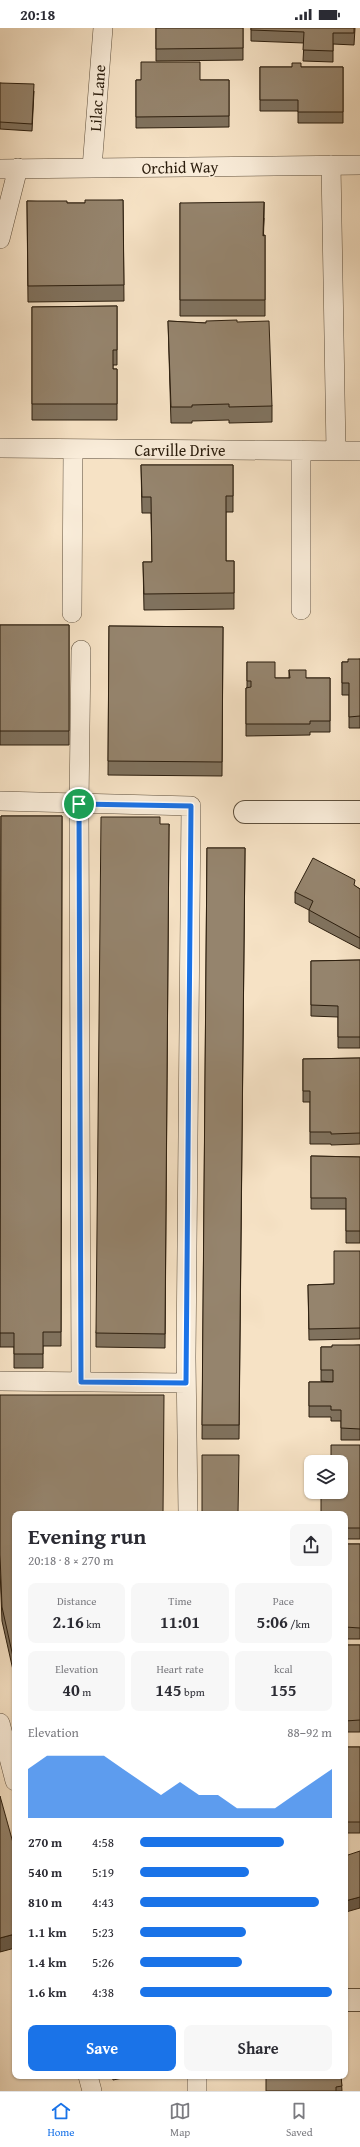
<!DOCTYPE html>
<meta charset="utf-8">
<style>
:root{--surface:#fff;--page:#f7f7f7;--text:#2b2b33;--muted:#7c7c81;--line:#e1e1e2;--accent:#1a73e8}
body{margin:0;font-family:"Gentium Book Plus",serif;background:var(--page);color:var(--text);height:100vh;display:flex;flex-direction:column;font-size:15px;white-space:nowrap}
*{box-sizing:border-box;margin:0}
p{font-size:13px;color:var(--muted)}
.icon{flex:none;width:22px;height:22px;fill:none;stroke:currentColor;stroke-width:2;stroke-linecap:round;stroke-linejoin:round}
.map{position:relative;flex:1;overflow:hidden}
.drawer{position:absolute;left:12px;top:1483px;width:336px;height:568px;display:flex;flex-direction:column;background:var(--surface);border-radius:8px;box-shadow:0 1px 3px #0004}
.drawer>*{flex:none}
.tools{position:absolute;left:304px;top:1427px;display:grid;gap:8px}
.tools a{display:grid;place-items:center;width:44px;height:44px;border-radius:8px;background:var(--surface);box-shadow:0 1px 3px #0004;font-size:20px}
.pin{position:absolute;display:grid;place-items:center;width:34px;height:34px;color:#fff;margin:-17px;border:2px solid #fff;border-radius:50%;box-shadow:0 1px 4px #0007}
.round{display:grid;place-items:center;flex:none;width:42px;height:42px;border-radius:8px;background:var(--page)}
.overview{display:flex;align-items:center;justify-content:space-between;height:68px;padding:0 16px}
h1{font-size:22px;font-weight:600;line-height:30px}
.stats{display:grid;grid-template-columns:repeat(3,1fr);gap:6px;height:68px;padding:4px 16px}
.stats div{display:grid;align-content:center;border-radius:8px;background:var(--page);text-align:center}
.stats b{font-size:17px;font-weight:600}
.stats small{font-size:11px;font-weight:400}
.stats p{font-size:11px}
.chart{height:112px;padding:8px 16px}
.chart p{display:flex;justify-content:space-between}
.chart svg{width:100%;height:72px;margin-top:4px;fill:var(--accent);opacity:.7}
.cta{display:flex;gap:8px;margin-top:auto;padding:8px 16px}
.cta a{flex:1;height:46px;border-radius:8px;background:var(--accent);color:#fff;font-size:16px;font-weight:600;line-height:46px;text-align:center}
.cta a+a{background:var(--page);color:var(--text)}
ul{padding:0 16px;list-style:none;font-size:13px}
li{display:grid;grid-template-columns:64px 48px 1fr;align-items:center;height:30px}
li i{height:10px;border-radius:5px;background:var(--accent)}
.status{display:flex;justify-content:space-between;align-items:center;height:28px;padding:0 20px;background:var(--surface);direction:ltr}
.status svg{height:11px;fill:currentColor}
.menu{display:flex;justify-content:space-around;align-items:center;height:56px;border-top:1px solid var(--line);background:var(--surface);font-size:11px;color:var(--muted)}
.menu a{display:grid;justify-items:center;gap:2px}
.menu .selected{color:var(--accent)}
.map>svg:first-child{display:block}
</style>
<div class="status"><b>20:18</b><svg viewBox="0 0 49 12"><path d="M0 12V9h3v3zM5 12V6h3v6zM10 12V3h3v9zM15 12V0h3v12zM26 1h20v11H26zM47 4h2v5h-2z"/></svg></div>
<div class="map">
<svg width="360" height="2063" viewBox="0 0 360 2063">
<rect width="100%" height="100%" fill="#f6e2c5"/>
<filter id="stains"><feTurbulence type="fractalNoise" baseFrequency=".005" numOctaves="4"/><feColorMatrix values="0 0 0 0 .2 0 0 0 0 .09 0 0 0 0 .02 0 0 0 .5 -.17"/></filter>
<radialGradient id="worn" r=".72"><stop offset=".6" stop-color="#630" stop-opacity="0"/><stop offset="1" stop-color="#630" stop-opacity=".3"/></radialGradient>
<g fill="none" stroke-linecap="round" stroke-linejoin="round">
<g stroke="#5e4f3c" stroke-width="20">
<path id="lane" d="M331 137 336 422
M92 140 103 0
M0 141 360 137
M0 211 18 140
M0 420 360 423
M301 422V582
M72 585 73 421
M81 622 79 776 81 1354
M0 773 191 778 186 1330 188 1486
M0 1353 186 1355
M0 1695 15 1753
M88 2048 92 2063
M197 2048V2063"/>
</g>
<g stroke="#5e4f3c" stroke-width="24">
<path id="street" d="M245 784H360
M345 1972H360"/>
</g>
<use href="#lane" stroke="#f9ecd9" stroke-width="19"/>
<use href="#street" stroke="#f9ecd9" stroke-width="22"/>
</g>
<path fill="#80725e" stroke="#2c1e0e" d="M156 0H243V32L156 33Z
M251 0H355L354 17 333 16V34L303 33 304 15 251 13Z
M260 39H343V95H298V83H260Z
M136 52H229V99L136 100Z
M0 55 34 63 32 103 0 101Z
M123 172 124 273 28 274 27 173 67 175H85Z
M180 175 264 190 263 208 265 207V288H180Z
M117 278V337H113V341H117V392H32V279Z
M168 293 206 295 237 294 272 378V394L229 395V392L192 393V395H171Z
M141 437H233V484H226V533H234V581L144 582 143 534H152L151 485H142Z
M0 597H69V717H0Z
M109 598 223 599 222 748 108 747Z
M360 631V700H349V667H342V634H348Z
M247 634 275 650H289V642L306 650H330V704H310V707L246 708V660H247Z
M1 788H62L61 1318H43V1340H14V1319H0Z
M169 796 165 1320 96 1319V1305Z
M207 820H245L239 1411H202Z
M355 858 360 861V921L309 894V882L295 875V864Z
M360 932V1020H338V989L311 988V933Z
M360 1030V1116L331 1117V1116H310V1074H303V1031Z
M311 1128 360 1129V1215H346V1181H311Z
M360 1223V1311L309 1312 308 1257 334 1256Z
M360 1317V1412H341V1393H331V1389H309V1354H333L321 1353V1319H332Z
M0 1367 15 1486V1651L2 1593 0 1541Z
M360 1417V1511H345V1486Z
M345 1516H360V1611H345Z
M345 1617H360V1704H345Z
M345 1719H360V1805H345Z
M112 2048H132L113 2052Z
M341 2048 342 2063H266Z"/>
<path fill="#685c4c" stroke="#2c1e0e" d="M264 174V190L263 224V208Z
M360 1869V1880L346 1884V1890H345V1873Z
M15 1906V1920L0 1924V1910Z"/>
<path fill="#95846d" stroke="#2c1e0e" d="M156 0H243V20L156 21Z
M251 0H354V5H333V23L303 22 304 4 251 2Z
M141 34H200V52H229V88L136 89V52H141Z
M292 35H301V39H343V84H298V72H260V39H292Z
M0 55 34 56 32 96 0 94Z
M85 172H123L124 257 28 258 27 173H67V175H85Z
M264 174 263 208 265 207V272H180V175Z
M117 278V322H113V341H117V376H32V279Z
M237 292V294L269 293 272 378 229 379V376L192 377V379H171L168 293 206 295V293Z
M141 437H233V468H226V533H234V565L144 566 143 534H152L151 469H142Z
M0 597H69V703H0Z
M109 598 223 599 222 734 108 733Z
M348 631H360V688L349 689V655H342V634H348Z
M247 634H275V650H290L289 642H306V650H330V693H310V696H246V660L251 659V653H247Z
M1 788H62L61 1304H43V1326H14V1305H0Z
M101 789H160V796H169L165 1306 96 1305Z
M207 820H245L239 1397H202Z
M313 830 355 852 354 857 360 861V910L309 882 313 873 295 864Z
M360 932V1009H338V978L311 977V933Z
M360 1030V1105L331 1106V1104H310V1063H303V1031Z
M311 1128 360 1129V1203H346V1170H311Z
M334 1223H360V1300L309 1301 308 1257 334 1256Z
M332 1317H360V1401L341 1400V1382H331V1378H309V1354H333V1342H321V1319H332Z
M0 1367H164L163 1486H15V1638L2 1579 0 1527Z
M331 1417H360V1500H345V1486H321V1464H341V1434H331Z
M202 1427H239L238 1486H202Z
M345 1516H360V1600L345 1599Z
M345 1617H360V1692L345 1693Z
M345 1719H360V1794H345Z
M0 1768 15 1822V1906L0 1910Z
M360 1823V1869L345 1873V1828Z
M266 2048H341L342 2058 336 2059V2063H266Z"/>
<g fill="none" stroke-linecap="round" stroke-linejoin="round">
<g stroke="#fff" stroke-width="8">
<path id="route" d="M79 776 191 778 186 1355 81 1354Z"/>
</g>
<use href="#route" stroke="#1a73e8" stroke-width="5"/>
</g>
<g text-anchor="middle" stroke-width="3" stroke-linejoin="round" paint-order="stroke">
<g font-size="16" fill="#2c1e0e" stroke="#f9ecd9">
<text transform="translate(97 70) rotate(-86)" y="6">Lilac Lane</text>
<text transform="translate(180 139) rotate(-1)" y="6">Orchid Way</text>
<text x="180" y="428">Carville Drive</text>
</g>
</g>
<rect width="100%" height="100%" filter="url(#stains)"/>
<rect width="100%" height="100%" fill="url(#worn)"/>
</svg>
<div class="tools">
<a><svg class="icon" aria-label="layers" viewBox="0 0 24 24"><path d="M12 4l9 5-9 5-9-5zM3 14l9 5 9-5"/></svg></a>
</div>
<div class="pin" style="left:79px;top:776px;background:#1e9e55"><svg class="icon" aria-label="arrive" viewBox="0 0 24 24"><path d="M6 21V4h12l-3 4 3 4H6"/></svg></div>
<section class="drawer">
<div class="overview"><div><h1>Evening run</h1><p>20:18 · 8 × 270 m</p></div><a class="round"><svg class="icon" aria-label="share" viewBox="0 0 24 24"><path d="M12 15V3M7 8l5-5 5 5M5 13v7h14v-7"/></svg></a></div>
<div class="stats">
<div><p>Distance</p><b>2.16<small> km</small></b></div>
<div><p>Time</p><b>11:01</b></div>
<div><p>Pace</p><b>5:06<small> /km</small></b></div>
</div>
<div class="stats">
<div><p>Elevation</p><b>40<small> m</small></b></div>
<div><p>Heart rate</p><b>145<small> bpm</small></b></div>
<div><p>kcal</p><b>155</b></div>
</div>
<div class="chart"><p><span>Elevation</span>88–92 m</p>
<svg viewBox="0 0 160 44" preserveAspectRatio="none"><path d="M0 44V14L10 6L20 6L30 6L40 6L50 14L60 22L70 30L80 22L90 30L100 30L110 38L120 38L130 38L140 30L150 22L160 14V44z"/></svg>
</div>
<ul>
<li><b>270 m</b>4:58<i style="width:75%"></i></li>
<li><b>540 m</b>5:19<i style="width:57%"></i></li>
<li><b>810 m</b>4:43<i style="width:93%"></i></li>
<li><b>1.1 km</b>5:23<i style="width:55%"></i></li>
<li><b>1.4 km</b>5:26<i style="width:53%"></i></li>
<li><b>1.6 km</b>4:38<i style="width:100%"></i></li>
</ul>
<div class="cta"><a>Save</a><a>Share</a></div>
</section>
</div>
<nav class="menu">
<a class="selected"><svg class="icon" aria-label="home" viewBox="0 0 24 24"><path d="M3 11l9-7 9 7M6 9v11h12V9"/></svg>Home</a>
<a><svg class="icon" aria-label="map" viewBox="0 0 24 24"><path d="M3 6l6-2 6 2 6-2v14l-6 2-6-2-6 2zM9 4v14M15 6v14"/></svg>Map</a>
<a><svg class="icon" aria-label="saved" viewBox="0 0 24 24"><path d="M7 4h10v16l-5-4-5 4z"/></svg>Saved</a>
</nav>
